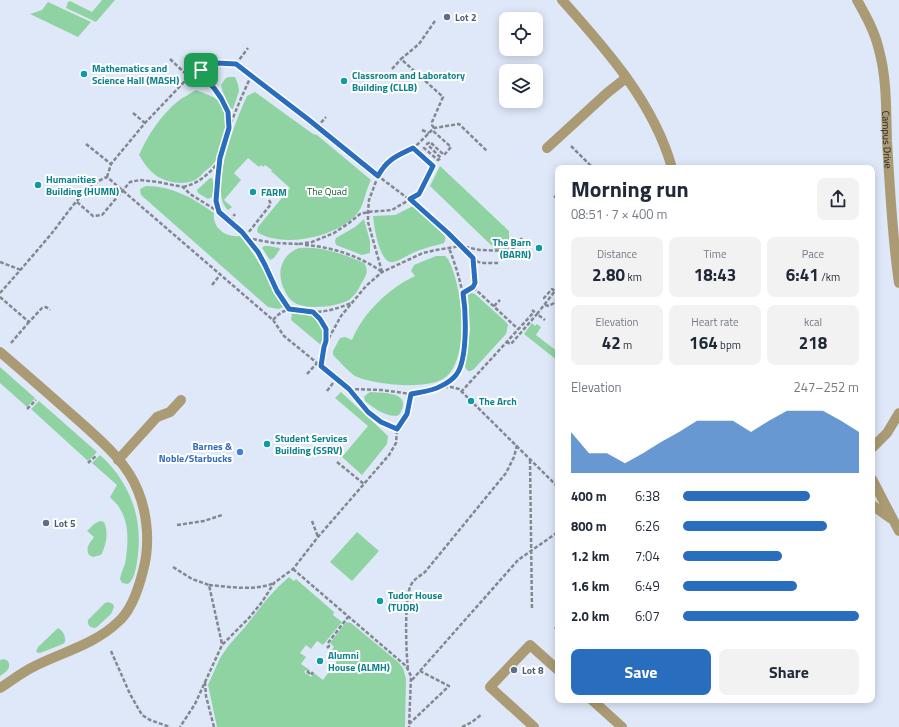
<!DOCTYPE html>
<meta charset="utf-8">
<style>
:root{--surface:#fff;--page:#f2f2f3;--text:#1f2937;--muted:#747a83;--accent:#296dbe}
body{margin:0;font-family:"Titillium Web",sans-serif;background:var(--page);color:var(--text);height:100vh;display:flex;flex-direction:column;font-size:15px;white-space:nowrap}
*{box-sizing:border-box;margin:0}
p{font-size:13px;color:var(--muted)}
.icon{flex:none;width:22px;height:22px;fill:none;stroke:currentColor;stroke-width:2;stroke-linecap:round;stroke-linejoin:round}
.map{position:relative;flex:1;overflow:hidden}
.details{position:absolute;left:555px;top:165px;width:320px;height:538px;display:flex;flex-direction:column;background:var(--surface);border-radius:8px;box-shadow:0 2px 10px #0003}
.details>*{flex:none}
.tools{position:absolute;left:499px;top:12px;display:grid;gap:8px}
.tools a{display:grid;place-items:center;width:44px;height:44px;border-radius:8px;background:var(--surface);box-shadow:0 2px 10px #0003;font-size:20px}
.pin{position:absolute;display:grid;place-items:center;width:34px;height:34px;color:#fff;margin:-17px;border-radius:8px;box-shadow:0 2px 6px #0006}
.round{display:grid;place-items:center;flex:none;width:42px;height:42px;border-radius:8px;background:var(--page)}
.headline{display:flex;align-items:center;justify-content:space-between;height:68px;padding:0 16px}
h1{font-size:22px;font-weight:700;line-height:30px}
.figures{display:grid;grid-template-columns:repeat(3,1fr);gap:6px;height:68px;padding:4px 16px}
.figures div{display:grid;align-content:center;border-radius:8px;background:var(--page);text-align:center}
.figures b{font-size:17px;font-weight:700}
.figures small{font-size:11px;font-weight:400}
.figures p{font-size:11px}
.chart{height:112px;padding:8px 16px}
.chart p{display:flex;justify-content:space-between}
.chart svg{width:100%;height:72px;margin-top:4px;fill:var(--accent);opacity:.7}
.primary-button{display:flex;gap:8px;margin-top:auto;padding:8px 16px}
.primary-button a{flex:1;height:46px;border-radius:8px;background:var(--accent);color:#fff;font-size:16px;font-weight:700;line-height:46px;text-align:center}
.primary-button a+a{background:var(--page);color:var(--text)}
ul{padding:0 16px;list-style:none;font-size:13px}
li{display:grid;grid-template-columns:64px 48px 1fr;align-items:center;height:30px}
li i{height:10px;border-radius:5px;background:var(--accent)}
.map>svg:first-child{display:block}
</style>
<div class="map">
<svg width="899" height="727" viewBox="0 0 899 727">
<rect width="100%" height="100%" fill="#eef4ff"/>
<path fill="#dfe8f9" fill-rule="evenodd" d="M0 0H899V727H0ZM506 19H536V49H506ZM506 71H536V101H506ZM558 168H872V700H558Z"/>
<path fill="#8fd3a3" d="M102 0H115L96 22 66 8 68 2 70 1 92 12Z
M48 2 91 22 78 37 30 14 42 10Z
M228 77H235L238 84 239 91 233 109 230 108 222 90 221 85 225 79Z
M196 90C202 93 211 95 216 99 232 111 226 145 217 159 214 164 209 168 204 172 202 175 198 178 195 180 183 186 164 182 154 174 148 169 143 162 139 155 148 135 161 115 177 102 183 97 190 94 196 90Z
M255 92 313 134 317 135 371 180C366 189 364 204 359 211 341 237 283 249 257 232L258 227 290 188 271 171 272 170 265 165 263 167 261 165 259 167 248 158 234 173 241 180 224 200 232 207 228 210C207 192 237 117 247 96Z
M440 166 509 231V249H495L430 186Z
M210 178H212C215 184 213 191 212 197L208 199 198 193 197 190Z
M146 186C172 186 193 198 214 213 212 228 226 238 240 236 258 258 270 282 284 307L278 309 268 307 141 195 140 189Z
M413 206 443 234C446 237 446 239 444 243 430 247 417 250 405 257 401 259 395 263 390 262 379 259 374 227 373 216L395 215Z
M364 219 370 241V253L362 255 336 245 335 241 336 238 355 227Z
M264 246H269L279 248 280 249 274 258 270 260 262 248Z
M299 248C321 246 344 254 364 263 370 272 365 277 360 286 358 291 354 296 349 300 337 307 307 310 295 303 290 300 287 296 285 291 276 275 280 255 299 248Z
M436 256H445L448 259C462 285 470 349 449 374 435 392 374 385 355 376 349 372 338 360 333 355V351L340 338 345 337 352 340C363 313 389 288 415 276L411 271 414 265Z
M471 293 475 294 506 322 508 325 506 334 474 369 471 371H468L465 367 470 330 468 295Z
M292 313C297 313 301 312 305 313 318 317 328 333 322 346L291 320Z
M532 323 535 326 537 324 541 327 536 335 558 352V361L524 334Z
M0 367 35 398 27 407 0 383Z
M341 392 388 436 387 444 362 475 342 457 368 426 335 398Z
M371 392C385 393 414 392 399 415 389 419 373 408 365 401L364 397 368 393Z
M39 401 97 452 88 461 31 409Z
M100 455C131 483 144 520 137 562 136 569 134 580 128 584L122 583 120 579C121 573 123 569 125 564 128 547 130 524 120 509 118 504 113 501 110 497L117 485 92 463Z
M100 521 104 522C109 533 106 545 101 555L93 557 89 555C85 547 90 543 94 537L87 531 94 524Z
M357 532 379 551 352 581 330 562Z
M289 577 294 581 296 579 334 612 333 615 342 622 323 645 317 641 311 649 306 645 300 653 306 657 301 664 310 670 309 672 306 670 304 672 311 677 314 673 323 680 339 658 331 651 334 647 330 643 346 622 351 623 398 662 403 668 406 679 405 727H217L208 685 220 658 229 645 245 627 267 599 278 587Z
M108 602 113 604 114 607 111 614 97 627 95 628C90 628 87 625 88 620L105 603Z
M58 628C63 631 66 636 65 642L63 644 40 653 36 652 38 647Z
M4 659 8 661C12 669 5 672 0 676V660Z"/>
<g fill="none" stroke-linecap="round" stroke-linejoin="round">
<path stroke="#83878f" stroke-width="2.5" stroke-dasharray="4 2" stroke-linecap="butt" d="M170 59 190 78
M236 64 248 48
M392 69 401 59
M197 73C216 90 226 99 229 125
M133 113 145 123
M317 127 326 117
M434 128 432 125V122L443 97 401 59 419 44 435 21
M422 130 429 133
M86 144 111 164
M571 146 593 168
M419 153 424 148 438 160 441 158 427 144 430 142 444 155 451 147 432 130
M107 177 111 164 145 123 185 81 201 70 217 63 236 64 309 120 374 173 414 203 478 262 484 263H498
M183 187C200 183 210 173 220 160
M554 196 558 199
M77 202 93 216 102 215 130 182 140 180 158 182 183 187 190 194 219 212 248 239 258 252 265 265 277 291 289 309
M219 211C208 169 234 114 251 76
M230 221 235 214
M244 235 248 233 271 204 269 200
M247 238 274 243 300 244
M299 244 312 242 334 233 349 223 360 214 368 212 392 210 419 194 433 166 413 148
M305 245C332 247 360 256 382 272
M473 258 475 283 473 287 518 329
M0 262 21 270
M382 272 368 222V212L369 200 378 176 384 165 418 144 434 128 459 124 487 151
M212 285 220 275
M0 293C18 273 35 253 52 233 67 214 85 185 107 177L273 320 284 336 349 389 368 412 381 422 397 429 396 443 389 455 318 537 293 569 274 583 262 602 249 618 222 645 195 704 180 727
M463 293 473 287
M0 297 29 322 42 308 46 307 50 310
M543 298H544L552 289 555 291 537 314 545 320
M545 305 549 306 554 303 558 298
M494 306 500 300
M314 312C323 321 325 329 326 341
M273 320C288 303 295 312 314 312 327 312 339 308 351 303
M506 342 511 344 537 314 532 310
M11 343 29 322
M321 367 324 347 341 316 366 286 382 272 423 253 436 250 461 246 480 250 511 251 522 238
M307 374 317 363
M441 387C446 383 452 380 455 375 458 373 459 368 460 364 473 327 463 284 449 248
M349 389 382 390 411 394 440 387H451L459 389 558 487
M327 391 336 379
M461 392 534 312
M27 409 36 400
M397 429 407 414 411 394
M530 460 532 610
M337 462 364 484
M88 463 97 455
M312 521 318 537
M177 525 204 521 222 515
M173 567 192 579 209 585 222 644
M293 569 406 666 411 676 409 727
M209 585C230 587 255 591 274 583
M555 629 558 625
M327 648 329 646 328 643 348 617
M111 651 130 694 142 715 150 720 170 727
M408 669C406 653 404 597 411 585 414 579 420 576 425 572L506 473 514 457 517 445
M307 671 311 675 313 672
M412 680 518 560 558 532
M205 682 206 696 214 727
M409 724 449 686 420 671
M462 727 472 722 481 715"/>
<g stroke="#aa9b74" stroke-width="10">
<path d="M562 0C606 49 654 103 672 168"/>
<path id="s1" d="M857 0C866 16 875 32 879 50 887 79 886 111 887 141 890 188 892 236 899 283"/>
<path d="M547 148 607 93 626 78"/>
<path d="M0 352C26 374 52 397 78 420 100 440 127 462 138 491 148 515 150 546 143 571 139 587 131 611 118 622 94 645 62 652 33 667 21 673 11 681 0 688"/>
<path d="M872 448 887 433 899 413"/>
<path d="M118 460 157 417 170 412 181 400"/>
<path d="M872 479 899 531"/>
<path d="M872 505 890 518"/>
<path d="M592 700 622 727"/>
<path d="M534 727 490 687 530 645 558 670"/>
</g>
</g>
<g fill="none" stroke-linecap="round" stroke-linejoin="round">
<g stroke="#fff" stroke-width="8">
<path id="route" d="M217 63 236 64 309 120 378 176C387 159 397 156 413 148L433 166 419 194 410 199 448 233 473 258 475 283 473 287 463 293C466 312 468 360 456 375 453 379 446 384 441 386 433 391 421 392 411 394L407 414 397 429 381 422 368 412 349 389 321 366 324 347 326 341V329L320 319 313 312 289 309 277 291 265 265 258 252 242 232 219 212 216 201 218 176 220 158 229 128 228 112 221 98 214 88 197 73Z"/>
</g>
<use href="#route" stroke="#296dbe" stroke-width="5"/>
</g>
<g fill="#5c6f8a" stroke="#fff" stroke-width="1.5">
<circle cx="447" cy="17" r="4"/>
<circle cx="46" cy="523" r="4"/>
<circle cx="514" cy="670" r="4"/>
</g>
<g fill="#0f9aa8" stroke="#fff" stroke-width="1.5">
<circle cx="84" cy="74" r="4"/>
<circle cx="344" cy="81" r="4"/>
<circle cx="38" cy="185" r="4"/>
<circle cx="253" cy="192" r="4"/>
<circle cx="539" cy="248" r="4"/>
<circle cx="471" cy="401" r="4"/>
<circle cx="267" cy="444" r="4"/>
<circle cx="380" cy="601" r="4"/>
<circle cx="320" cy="661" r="4"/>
</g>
<circle fill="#3f7fe0" stroke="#fff" stroke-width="1.5" cx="240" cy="452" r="4"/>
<g text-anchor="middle" stroke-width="4" stroke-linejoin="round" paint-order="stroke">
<g font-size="10" font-weight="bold" fill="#4e5e75" stroke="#fff" text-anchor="start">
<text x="455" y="21">Lot 2</text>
<text x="54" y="527">Lot 5</text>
<text x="522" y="674">Lot 8</text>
</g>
<g font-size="10" font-weight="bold" fill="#0d838f" stroke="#fff" text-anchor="start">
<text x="92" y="72">Mathematics and<tspan x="92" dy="12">Science Hall (MASH)</tspan></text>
<text x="352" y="79">Classroom and Laboratory<tspan x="352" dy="12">Building (CLLB)</tspan></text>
<text x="46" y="183">Humanities<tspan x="46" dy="12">Building (HUMN)</tspan></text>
<text x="261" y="196">FARM</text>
<text x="531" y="246" text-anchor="end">The Barn<tspan x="531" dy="12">(BARN)</tspan></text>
<text x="479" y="405">The Arch</text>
<text x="275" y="442">Student Services<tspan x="275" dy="12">Building (SSRV)</tspan></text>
<text x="388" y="599">Tudor House<tspan x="388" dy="12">(TUDR)</tspan></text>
<text x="328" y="659">Alumni<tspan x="328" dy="12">House (ALMH)</tspan></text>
</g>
<g font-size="10" fill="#222428" stroke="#fff">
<text dy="4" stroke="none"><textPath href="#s1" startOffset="145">Campus Drive</textPath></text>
</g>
<g font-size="10" fill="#155931" stroke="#fff">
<text x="327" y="195">The Quad</text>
</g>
<g font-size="10" font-weight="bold" fill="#366cbe" stroke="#fff" text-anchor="end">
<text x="232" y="450">Barnes &amp;<tspan x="232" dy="12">Noble/Starbucks</tspan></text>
</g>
</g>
</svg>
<div class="tools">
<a><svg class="icon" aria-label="locate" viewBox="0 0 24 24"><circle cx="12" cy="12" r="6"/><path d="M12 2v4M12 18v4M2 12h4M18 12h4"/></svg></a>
<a><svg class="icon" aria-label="layers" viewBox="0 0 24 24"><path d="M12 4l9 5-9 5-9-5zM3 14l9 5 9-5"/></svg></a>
</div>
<div class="pin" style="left:201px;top:70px;background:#1e9e55"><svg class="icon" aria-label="arrive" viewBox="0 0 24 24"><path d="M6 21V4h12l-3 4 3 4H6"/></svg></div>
<section class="details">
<div class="headline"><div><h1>Morning run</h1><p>08:51 · 7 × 400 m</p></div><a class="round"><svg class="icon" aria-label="share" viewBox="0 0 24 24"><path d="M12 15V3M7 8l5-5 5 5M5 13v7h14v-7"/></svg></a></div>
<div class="figures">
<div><p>Distance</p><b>2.80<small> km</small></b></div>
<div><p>Time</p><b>18:43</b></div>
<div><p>Pace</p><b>6:41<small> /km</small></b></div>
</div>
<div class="figures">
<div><p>Elevation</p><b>42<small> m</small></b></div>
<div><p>Heart rate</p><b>164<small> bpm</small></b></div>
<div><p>kcal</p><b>218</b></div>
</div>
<div class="chart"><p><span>Elevation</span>247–252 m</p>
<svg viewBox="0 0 160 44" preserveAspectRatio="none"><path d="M0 44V19L10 32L20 32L30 38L40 32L50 25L60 19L70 12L80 12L90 12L100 19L110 12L120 6L130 6L140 6L150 12L160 19V44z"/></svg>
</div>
<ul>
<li><b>400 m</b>6:38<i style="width:72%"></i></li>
<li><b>800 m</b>6:26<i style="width:82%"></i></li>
<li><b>1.2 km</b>7:04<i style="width:56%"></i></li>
<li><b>1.6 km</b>6:49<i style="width:65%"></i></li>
<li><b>2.0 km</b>6:07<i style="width:100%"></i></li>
</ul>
<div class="primary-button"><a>Save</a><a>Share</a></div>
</section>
</div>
